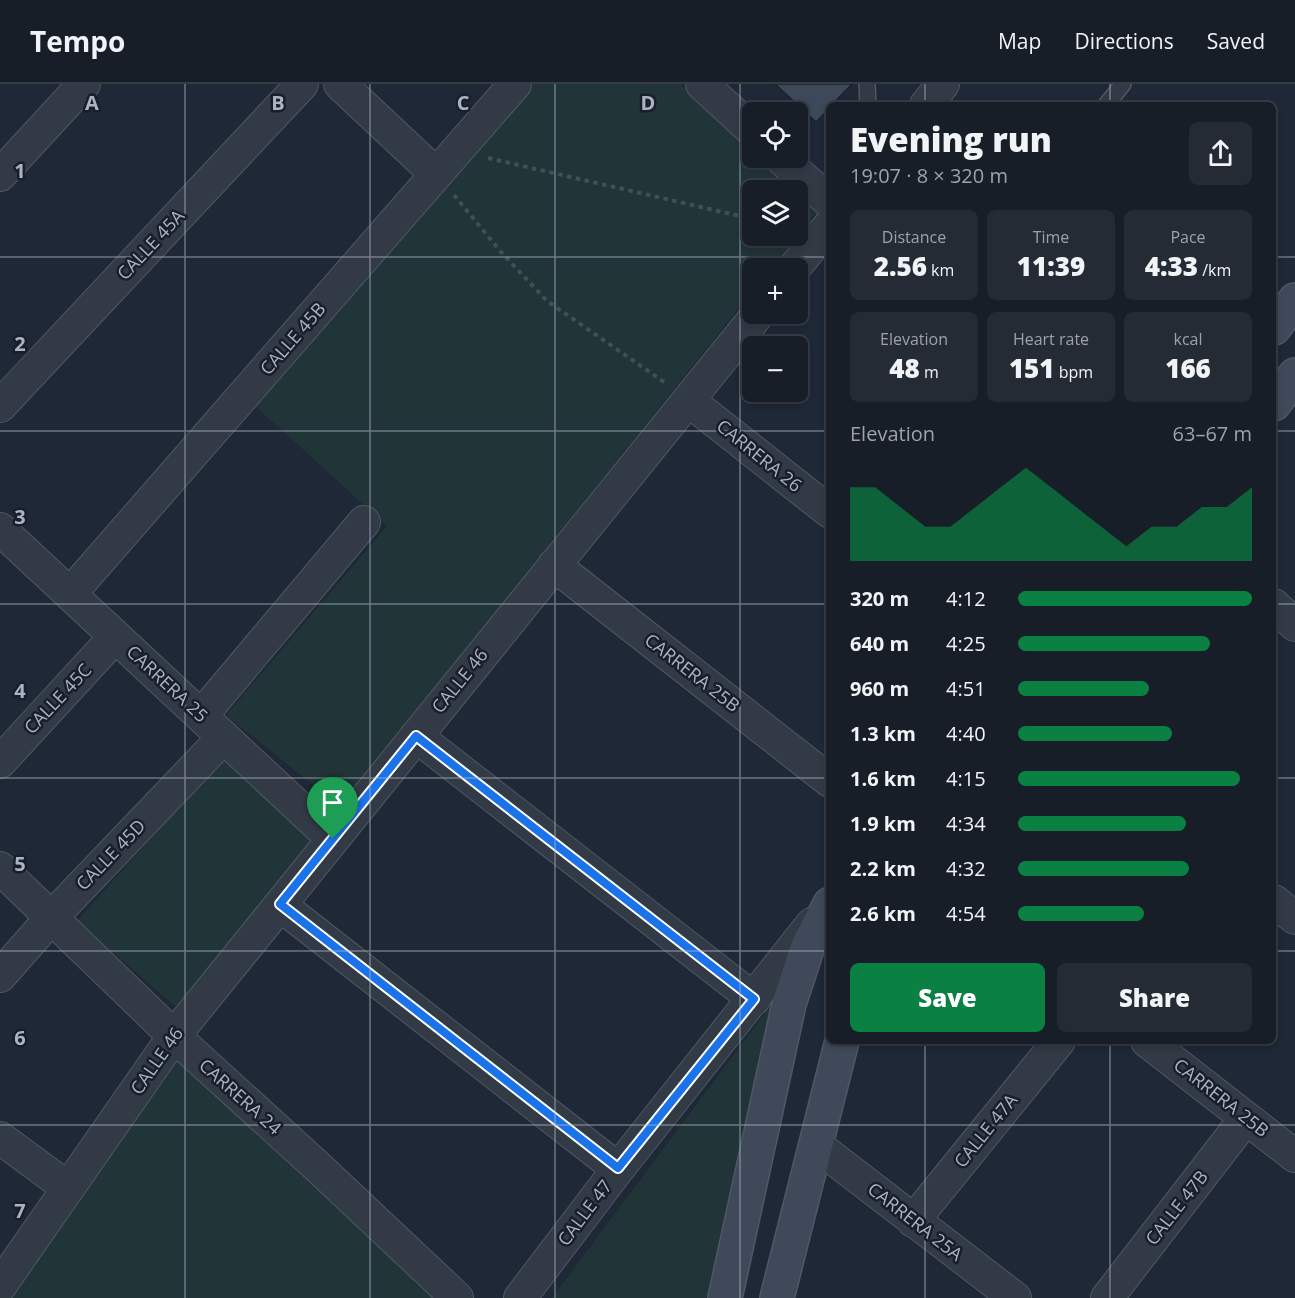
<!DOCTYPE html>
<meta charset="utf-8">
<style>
:root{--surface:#171e28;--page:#242b34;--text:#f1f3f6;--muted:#9ea2a8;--line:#363c45;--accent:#0b8043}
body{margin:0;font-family:"Open Sans",sans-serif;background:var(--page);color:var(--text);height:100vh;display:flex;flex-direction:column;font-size:22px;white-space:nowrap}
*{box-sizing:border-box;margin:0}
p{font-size:20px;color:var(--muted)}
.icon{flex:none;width:33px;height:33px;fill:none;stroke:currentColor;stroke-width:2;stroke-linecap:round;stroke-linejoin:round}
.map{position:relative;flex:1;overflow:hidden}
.drawer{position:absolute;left:826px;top:18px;width:450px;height:942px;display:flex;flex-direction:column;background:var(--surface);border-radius:9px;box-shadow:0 3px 9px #0003,0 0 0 2px var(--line)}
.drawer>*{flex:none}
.buttons{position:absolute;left:742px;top:18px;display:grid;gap:12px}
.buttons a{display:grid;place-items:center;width:66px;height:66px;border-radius:9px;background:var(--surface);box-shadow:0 3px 9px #0003,0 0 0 2px var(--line);font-size:30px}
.pin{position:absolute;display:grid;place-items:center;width:51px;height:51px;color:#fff;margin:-62px -26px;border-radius:50% 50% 50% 0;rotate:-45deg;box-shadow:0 0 6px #0007}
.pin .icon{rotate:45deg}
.round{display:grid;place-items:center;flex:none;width:63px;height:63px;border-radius:9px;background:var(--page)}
.overview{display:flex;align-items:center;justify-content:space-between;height:102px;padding:0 24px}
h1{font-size:33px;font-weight:800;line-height:45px}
.stats{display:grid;grid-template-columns:repeat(3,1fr);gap:9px;height:102px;padding:6px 24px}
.stats div{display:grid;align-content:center;border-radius:9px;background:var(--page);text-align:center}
.stats b{font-size:26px;font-weight:800}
.stats small{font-size:16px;font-weight:400}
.stats p{font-size:16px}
.chart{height:168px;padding:12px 24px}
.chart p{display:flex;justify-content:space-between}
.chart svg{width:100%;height:108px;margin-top:6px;fill:var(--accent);opacity:.7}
.primary-button{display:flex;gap:12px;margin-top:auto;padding:12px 24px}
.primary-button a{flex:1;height:69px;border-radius:9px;background:var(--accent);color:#fff;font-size:24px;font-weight:800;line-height:69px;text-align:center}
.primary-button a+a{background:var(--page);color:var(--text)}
ul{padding:0 24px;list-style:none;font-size:20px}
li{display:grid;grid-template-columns:96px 72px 1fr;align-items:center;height:45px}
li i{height:15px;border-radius:8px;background:var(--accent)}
header{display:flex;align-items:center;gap:36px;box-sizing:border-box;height:84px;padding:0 30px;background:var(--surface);border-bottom:2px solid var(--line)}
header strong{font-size:28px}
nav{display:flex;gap:33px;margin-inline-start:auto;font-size:21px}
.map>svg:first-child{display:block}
</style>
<header>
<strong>Tempo</strong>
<nav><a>Map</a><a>Directions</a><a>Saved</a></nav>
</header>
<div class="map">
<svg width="1295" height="1214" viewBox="0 0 1295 1214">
<rect width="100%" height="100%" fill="#1f2836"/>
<path fill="#213437" d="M532 0H681L753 68V74H759L794 106H753V152H798L771 184H753V207L339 722 226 631 387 442 254 321Z
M798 110 817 128 798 151Z
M226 671 319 760 178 925 77 837Z
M776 914 708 1214H552Z
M174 952 451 1214H0Z"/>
<path fill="#3d4859" stroke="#1a212d" stroke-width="1.5" d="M775 0H852L832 21H830V24L816 38Z"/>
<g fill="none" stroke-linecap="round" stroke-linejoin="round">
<g stroke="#505765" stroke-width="18">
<path id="lane" d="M867 0 868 21
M1106 21 1123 0"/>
</g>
<g stroke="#505765" stroke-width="34">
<path id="street" d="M340 0 436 90
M702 0 753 47
M926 21 943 0
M781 74 830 118
M0 91 84 0
M794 184 830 141
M688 316 830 428
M0 322 302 0
M0 445 333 755
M554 481 830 697
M70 510 515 0
M1274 521 1295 541
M201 632 364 438
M416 652 754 915
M0 678 115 553
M0 784 174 952 319 1084 457 1214
M1274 817 1295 834
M280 821 618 1085
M0 892 51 834 224 653
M1147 957 1295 1072
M0 1054 68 1104
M816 1061 1015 1214
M913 1137 1059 957
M0 1202 174 952 758 230
M520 1214 618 1085 812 840
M1107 1214 1246 1034"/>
</g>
<g stroke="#505765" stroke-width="36">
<path id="secondary" d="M1274 244 1295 216
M1274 320 1295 291
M725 1214 789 920 808 862 830 820
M777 1214 842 957"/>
</g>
<path stroke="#3e5155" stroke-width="4" stroke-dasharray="4.5 4.5" stroke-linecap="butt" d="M488 74 753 135
M454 111 501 168 547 217 667 300"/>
<use href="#lane" stroke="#323a46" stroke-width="15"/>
<use href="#street" stroke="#323a46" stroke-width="32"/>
<use href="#secondary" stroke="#40495a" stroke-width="33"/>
</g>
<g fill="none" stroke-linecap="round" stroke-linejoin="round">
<g stroke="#fff" stroke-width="12">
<path id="route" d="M416 652 754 915 618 1084 280 820Z"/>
</g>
<use href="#route" stroke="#1a73e8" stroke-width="8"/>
</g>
<path fill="none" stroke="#acb4c4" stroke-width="1.5" stroke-opacity="0.55" d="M185 0V1214M370 0V1214M555 0V1214M740 0V1214M925 0V21M1110 0V21M0 173H830M1274 173H1295M0 347H830M1274 347H1295M0 520H830M1274 520H1295M0 694H830M1274 694H1295M0 867H830M1274 867H1295M925 957V1214M1110 957V1214M0 1041H1295"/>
<g text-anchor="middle" stroke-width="5" stroke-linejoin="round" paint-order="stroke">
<g font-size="18" fill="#acb4c4" stroke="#181f2b">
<text transform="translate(151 161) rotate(-47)" y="6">CALLE 45A</text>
<text transform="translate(293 255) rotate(-49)" y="6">CALLE 45B</text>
<text transform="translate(759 372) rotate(39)" y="6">CARRERA 26</text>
<text transform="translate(692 589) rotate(38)" y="6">CARRERA 25B</text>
<text transform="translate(460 597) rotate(-51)" y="6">CALLE 46</text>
<text transform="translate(167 600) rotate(43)" y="6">CARRERA 25</text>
<text transform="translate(58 615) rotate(-47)" y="6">CALLE 45C</text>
<text transform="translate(111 771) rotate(-46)" y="6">CALLE 45D</text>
<text transform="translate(157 977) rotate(-55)" y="6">CALLE 46</text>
<text transform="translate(240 1013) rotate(42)" y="6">CARRERA 24</text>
<text transform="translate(1221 1014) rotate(38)" y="6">CARRERA 25B</text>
<text transform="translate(986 1047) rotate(-51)" y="6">CALLE 47A</text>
<text transform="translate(1177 1124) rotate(-52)" y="6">CALLE 47B</text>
<text transform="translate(585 1129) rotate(-53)" y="6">CALLE 47</text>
<text transform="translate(915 1138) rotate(38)" y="6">CARRERA 25A</text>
</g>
</g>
<g font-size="20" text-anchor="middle" font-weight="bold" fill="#acb4c4" stroke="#181f2b" stroke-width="5" stroke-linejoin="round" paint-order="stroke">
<text x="92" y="26">A</text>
<text x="278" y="26">B</text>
<text x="463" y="26">C</text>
<text x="648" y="26">D</text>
<text x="20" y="94">1</text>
<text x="20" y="267">2</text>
<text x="20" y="440">3</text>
<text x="20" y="614">4</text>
<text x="20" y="787">5</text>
<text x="20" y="961">6</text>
<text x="20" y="1134">7</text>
</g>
</svg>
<div class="buttons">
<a><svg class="icon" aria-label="locate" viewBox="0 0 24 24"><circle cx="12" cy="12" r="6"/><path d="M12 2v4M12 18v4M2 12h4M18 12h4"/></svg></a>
<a><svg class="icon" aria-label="layers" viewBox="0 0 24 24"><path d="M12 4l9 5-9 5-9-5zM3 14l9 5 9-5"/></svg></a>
<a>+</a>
<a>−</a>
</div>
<div class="pin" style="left:333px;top:755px;background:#1e9e55"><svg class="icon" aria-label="arrive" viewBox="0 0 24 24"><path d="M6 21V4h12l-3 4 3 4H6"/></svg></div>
<section class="drawer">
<div class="overview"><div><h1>Evening run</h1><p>19:07 · 8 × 320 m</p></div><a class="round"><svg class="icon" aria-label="share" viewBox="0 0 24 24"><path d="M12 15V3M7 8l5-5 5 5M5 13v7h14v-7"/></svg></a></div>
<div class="stats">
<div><p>Distance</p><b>2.56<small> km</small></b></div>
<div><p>Time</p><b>11:39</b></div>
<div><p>Pace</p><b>4:33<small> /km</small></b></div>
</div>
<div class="stats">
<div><p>Elevation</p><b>48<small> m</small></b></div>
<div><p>Heart rate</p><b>151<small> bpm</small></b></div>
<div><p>kcal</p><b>166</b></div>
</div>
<div class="chart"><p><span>Elevation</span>63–67 m</p>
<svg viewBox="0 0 160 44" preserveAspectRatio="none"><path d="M0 44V14L10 14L20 22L30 30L40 30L50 22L60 14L70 6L80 14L90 22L100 30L110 38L120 30L130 30L140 22L150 22L160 14V44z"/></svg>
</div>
<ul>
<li><b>320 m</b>4:12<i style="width:100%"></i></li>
<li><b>640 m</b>4:25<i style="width:82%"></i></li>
<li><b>960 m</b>4:51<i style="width:56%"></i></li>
<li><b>1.3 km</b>4:40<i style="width:66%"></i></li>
<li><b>1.6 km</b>4:15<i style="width:95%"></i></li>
<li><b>1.9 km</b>4:34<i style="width:72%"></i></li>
<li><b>2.2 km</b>4:32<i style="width:73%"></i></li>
<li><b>2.6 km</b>4:54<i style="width:54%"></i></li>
</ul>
<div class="primary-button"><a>Save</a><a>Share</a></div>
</section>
</div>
